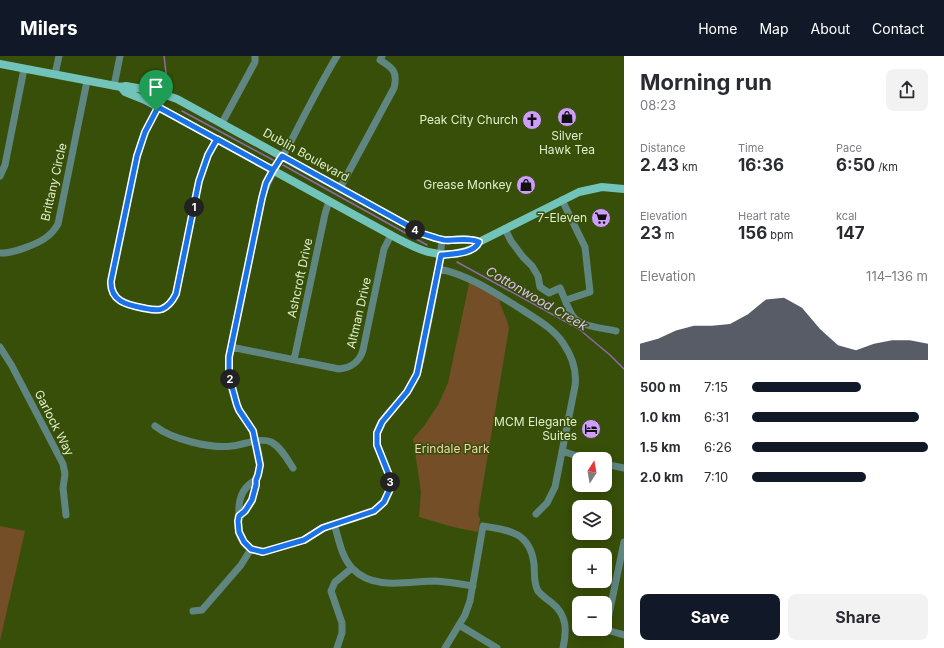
<!DOCTYPE html>
<meta charset="utf-8">
<style>
:root{--surface:#fff;--page:#f2f2f3;--text:#2b2b33;--muted:#7c7c81;--accent:#111827}
body{margin:0;font-family:Inter,sans-serif;background:var(--page);color:var(--text);height:100vh;display:flex;flex-direction:column;font-size:15px;white-space:nowrap}
*{box-sizing:border-box;margin:0}
p{font-size:13px;color:var(--muted)}
.icon{flex:none;width:22px;height:22px;fill:none;stroke:currentColor;stroke-width:2;stroke-linecap:round;stroke-linejoin:round}
.map{position:relative;flex:1;overflow:hidden}
.sheet{display:flex;flex-direction:column;background:var(--surface);width:320px}
.sheet>*{flex:none}
.needle{width:26px;rotate:11deg}
.tools{position:absolute;left:572px;top:396px;display:grid;gap:8px}
.tools a{display:grid;place-items:center;width:40px;height:40px;border-radius:8px;background:var(--surface);box-shadow:0 2px 10px #0003;font-size:20px}
.pin{position:absolute;display:grid;place-items:center;width:34px;height:34px;color:#fff;margin:-41px -17px;border-radius:50% 50% 50% 0;rotate:-45deg;box-shadow:0 0 4px #0007}
.pin .icon{rotate:45deg}
.km{position:absolute;width:20px;height:20px;margin:-10px;border-radius:50%;background:#222;color:#fff;font-size:11px;line-height:20px;text-align:center}
.round{display:grid;place-items:center;flex:none;width:42px;height:42px;border-radius:8px;background:var(--page)}
.overview{display:flex;align-items:center;justify-content:space-between;height:68px;padding:0 16px}
h1{font-size:22px;font-weight:700;line-height:30px}
.metrics{display:grid;grid-template-columns:repeat(3,1fr);gap:6px;height:68px;padding:4px 16px}
.metrics div{display:grid;align-content:center}
.metrics b{font-size:17px;font-weight:700}
.metrics small{font-size:11px;font-weight:400}
.metrics p{font-size:11px}
.chart{height:112px;padding:8px 16px}
.chart p{display:flex;justify-content:space-between}
.chart svg{width:100%;height:72px;margin-top:4px;fill:var(--accent);opacity:.7}
.button{display:flex;gap:8px;margin-top:auto;padding:8px 16px}
.button a{flex:1;height:46px;border-radius:8px;background:var(--accent);color:#fff;font-size:16px;font-weight:700;line-height:46px;text-align:center}
.button a+a{background:var(--page);color:var(--text)}
ul{padding:0 16px;list-style:none;font-size:13px}
li{display:grid;grid-template-columns:64px 48px 1fr;align-items:center;height:30px}
li i{height:10px;border-radius:5px;background:var(--accent)}
header{display:flex;align-items:center;gap:24px;box-sizing:border-box;height:56px;padding:0 20px;background:var(--accent);color:#fff}
header strong{font-size:19px}
nav{display:flex;gap:22px;margin-inline-start:auto;font-size:14px}
main{display:flex;flex:1;min-height:0}
.map>svg:first-child{display:block}
</style>
<header>
<strong>Milers</strong>
<nav><a>Home</a><a>Map</a><a>About</a><a>Contact</a></nav>
</header>
<main>
<div class="map">
<svg width="624" height="592" viewBox="0 0 624 592">
<rect width="100%" height="100%" fill="#384f09"/>
<path fill="#734e26" d="M470 223 499 239C499 251 507 260 509 272L478 458 480 463 478 476 453 471 419 461 421 436 413 383 424 370 438 349 448 327Z
M0 470 25 475 0 585Z"/>
<g fill="none" stroke-linecap="round" stroke-linejoin="round">
<path stroke="#8c6aac" stroke-width="1.5" d="M164 0 168 33
M182 55 273 104
M283 109 427 189
M457 206 579 273 610 299 624 313"/>
<path stroke="#608681" stroke-width="7" d="M55 18 59 0
M114 30 120 0
M165 38 145 76 137 100 111 225C110 245 127 249 143 252 149 253 156 255 162 253 169 251 173 244 176 237L199 125 208 99 217 83
M222 67 255 6V0
M0 120 5 109 24 13
M340 132 394 32C398 16 393 12 380 4L382 0
M562 144 585 191 590 236 566 244
M505 173 511 185 523 201 532 210 538 220 540 231 549 237 560 232C564 241 567 250 572 259 579 271 604 272 616 275
M0 197C11 198 39 188 48 180 52 177 55 173 58 168L87 25
M439 213C469 219 495 237 521 253 536 263 553 272 563 287 572 300 577 315 575 330L555 431 547 447 536 458
M0 291 12 310 63 408 65 418 63 432 66 459
M231 291 339 313C351 312 360 305 363 294L384 193 391 179
M294 304 325 158 329 145
M155 370C171 383 211 393 232 390 243 389 260 381 271 386 281 391 287 403 293 412
M562 395 586 403
M605 408 624 412
M256 424C242 431 238 444 239 459 239 463 238 467 238 471 239 485 249 496 263 496 276 492 291 489 303 484 311 481 316 474 324 471 342 464 372 462 384 446 403 420 372 400 377 377 380 359 407 342 415 323 422 308 423 290 427 273 433 243 439 214 442 184
M239 460C250 451 255 439 256 426 257 420 260 414 260 408 259 397 256 382 251 372 248 366 242 361 239 355 232 341 228 316 229 301L262 142C268 121 280 106 290 87 305 58 320 28 337 0
M334 468C339 483 341 501 353 513 374 535 409 525 436 525 448 526 461 528 473 530
M624 486 607 568V574L624 579
M193 555 202 554 241 509 251 493
M459 569 497 592
M337 592 342 577V567L331 535 335 526 352 512
M445 592 465 559 470 545 483 470C509 474 530 476 534 508 535 517 533 526 538 535 542 540 547 543 552 547 567 559 567 574 563 592"/>
<path stroke="#72c3ba" stroke-width="8" d="M0 8 121 31 126 30 154 35 177 43 423 178C429 180 437 183 444 184 456 185 468 181 479 186
M121 31 125 36 145 44 391 179C417 193 436 204 466 195 472 193 476 192 479 186L579 136 602 131 624 133"/>
</g>
<g fill="none" stroke-linecap="round" stroke-linejoin="round">
<g stroke="#fff" stroke-width="8">
<path id="route" d="M156 55 145 76 137 100 111 225C110 245 127 249 143 252 149 253 156 255 162 253 169 250 173 244 176 238L199 125 208 99 217 83 273 114 266 127 262 142 229 301V320L237 349 239 354 253 375 260 409 258 419 256 424V429L252 444 245 455 239 460 238 465 239 476 244 486 251 493 263 496 304 484 323 472 374 455 384 446 390 433 389 419 377 389V377L382 366 407 336 417 318 441 199C452 198 474 198 479 186 468 181 456 185 444 184 437 183 430 180 423 178L282 100 273 114C235 93 197 72 158 51L156 55"/>
</g>
<use href="#route" stroke="#1a73e8" stroke-width="5"/>
</g>
<defs>
<g id="shop-disc" transform="scale(1)"><circle r="9.5" fill="#cf9dff" stroke="#384f09"/><path d="M-5-2.5h2.3a2.7 3.5 0 0 1 5.4 0H5L5.5 6h-11ZM-1.5-2.5h3a1.5 2.3 0 0 0-3 0Z" fill="#111"/></g>
<g id="church-disc" transform="scale(1)"><circle r="9.5" fill="#cf9dff" stroke="#384f09"/><path d="M-1.2-6h2.4v3.5h3.3v2.4h-3.3V6h-2.4V-.1h-3.3v-2.4h3.3Z" fill="#111"/></g>
<g id="supermarket-disc" transform="scale(1)"><circle r="9.5" fill="#cf9dff" stroke="#384f09"/><path d="M-6-5.5h2.5l.6 2H6L4.5 2H-2.5L-4.4-4H-6ZM-1.5 3.2a1.3 1.3 0 1 0 .1 0ZM3 3.2a1.3 1.3 0 1 0 .1 0Z" fill="#111"/></g>
<g id="hotel-disc" transform="scale(1)"><circle r="9.5" fill="#cf9dff" stroke="#384f09"/><path d="M-6-4.5h1.5V1H6V5H4.5V3h-9V5H-6ZM-4 0a1.8 1.8 0 1 1 3.6 0ZM.5 0V-2.5h3Q6-2.5 6 0Z" fill="#111"/></g>
</defs>
<g fill-rule="evenodd">
<use href="#shop-disc" x="567" y="61"/>
<use href="#church-disc" x="532" y="64"/>
<use href="#shop-disc" x="526" y="129"/>
<use href="#supermarket-disc" x="601" y="162"/>
<use href="#hotel-disc" x="591" y="373"/>
</g>
<g text-anchor="middle" stroke-width="3" stroke-linejoin="round" paint-order="stroke">
<g font-size="12" fill="#dfeecc" stroke="#384f09" text-anchor="end">
<text x="518" y="68">Peak City Church</text>
<text x="567" y="84" text-anchor="middle">Silver<tspan x="567" dy="14">Hawk Tea</tspan></text>
<text x="512" y="133">Grease Monkey</text>
<text x="587" y="166">7-Eleven</text>
<text x="577" y="370">MCM Elegante<tspan x="577" dy="14">Suites</tspan></text>
</g>
<g font-size="12" fill="#dfeecc" stroke="#384f09">
<text transform="translate(306 99) rotate(29)" y="4">Dublin Boulevard</text>
<text transform="translate(54 126) rotate(-77)" y="4">Brittany Circle</text>
<text transform="translate(300 222) rotate(-78)" y="4">Ashcroft Drive</text>
<text transform="translate(359 257) rotate(-77)" y="4">Altman Drive</text>
<text transform="translate(54 367) rotate(63)" y="4">Garlock Way</text>
</g>
<g font-size="12" fill="#f3d4b5" stroke="#384f09">
<text x="452" y="397">Erindale Park</text>
</g>
<g font-size="13" font-style="italic" fill="#dcc1f9" stroke="#384f09">
<text transform="translate(537 242) rotate(30)" y="5">Cottonwood Creek</text>
</g>
</g>
</svg>
<div class="tools">
<a><svg class="needle" viewBox="-14 -14 28 28"><path d="M0-13l5 13h-10z" fill="#e53935"/><path d="M0 13l5-13h-10z" fill="#7c7c81"/></svg></a>
<a><svg class="icon" aria-label="layers" viewBox="0 0 24 24"><path d="M12 4l9 5-9 5-9-5zM3 14l9 5 9-5"/></svg></a>
<a>+</a>
<a>−</a>
</div>
<div class="pin" style="left:156px;top:55px;background:#1e9e55"><svg class="icon" aria-label="arrive" viewBox="0 0 24 24"><path d="M6 21V4h12l-3 4 3 4H6"/></svg></div>
<b class="km" style="left:194px;top:151px">1</b>
<b class="km" style="left:230px;top:323px">2</b>
<b class="km" style="left:390px;top:426px">3</b>
<b class="km" style="left:415px;top:174px">4</b>
</div>
<section class="sheet">
<div class="overview"><div><h1>Morning run</h1><p>08:23</p></div><a class="round"><svg class="icon" aria-label="share" viewBox="0 0 24 24"><path d="M12 15V3M7 8l5-5 5 5M5 13v7h14v-7"/></svg></a></div>
<div class="metrics">
<div><p>Distance</p><b>2.43<small> km</small></b></div>
<div><p>Time</p><b>16:36</b></div>
<div><p>Pace</p><b>6:50<small> /km</small></b></div>
</div>
<div class="metrics">
<div><p>Elevation</p><b>23<small> m</small></b></div>
<div><p>Heart rate</p><b>156<small> bpm</small></b></div>
<div><p>kcal</p><b>147</b></div>
</div>
<div class="chart"><p><span>Elevation</span>114–136 m</p>
<svg viewBox="0 0 160 44" preserveAspectRatio="none"><path d="M0 44V34L10 31L20 26L30 23L40 23L50 22L60 16L70 7L80 6L90 12L100 25L110 35L120 38L130 34L140 32L150 32L160 34V44z"/></svg>
</div>
<ul>
<li><b>500 m</b>7:15<i style="width:62%"></i></li>
<li><b>1.0 km</b>6:31<i style="width:95%"></i></li>
<li><b>1.5 km</b>6:26<i style="width:100%"></i></li>
<li><b>2.0 km</b>7:10<i style="width:65%"></i></li>
</ul>
<div class="button"><a>Save</a><a>Share</a></div>
</section>
</main>
